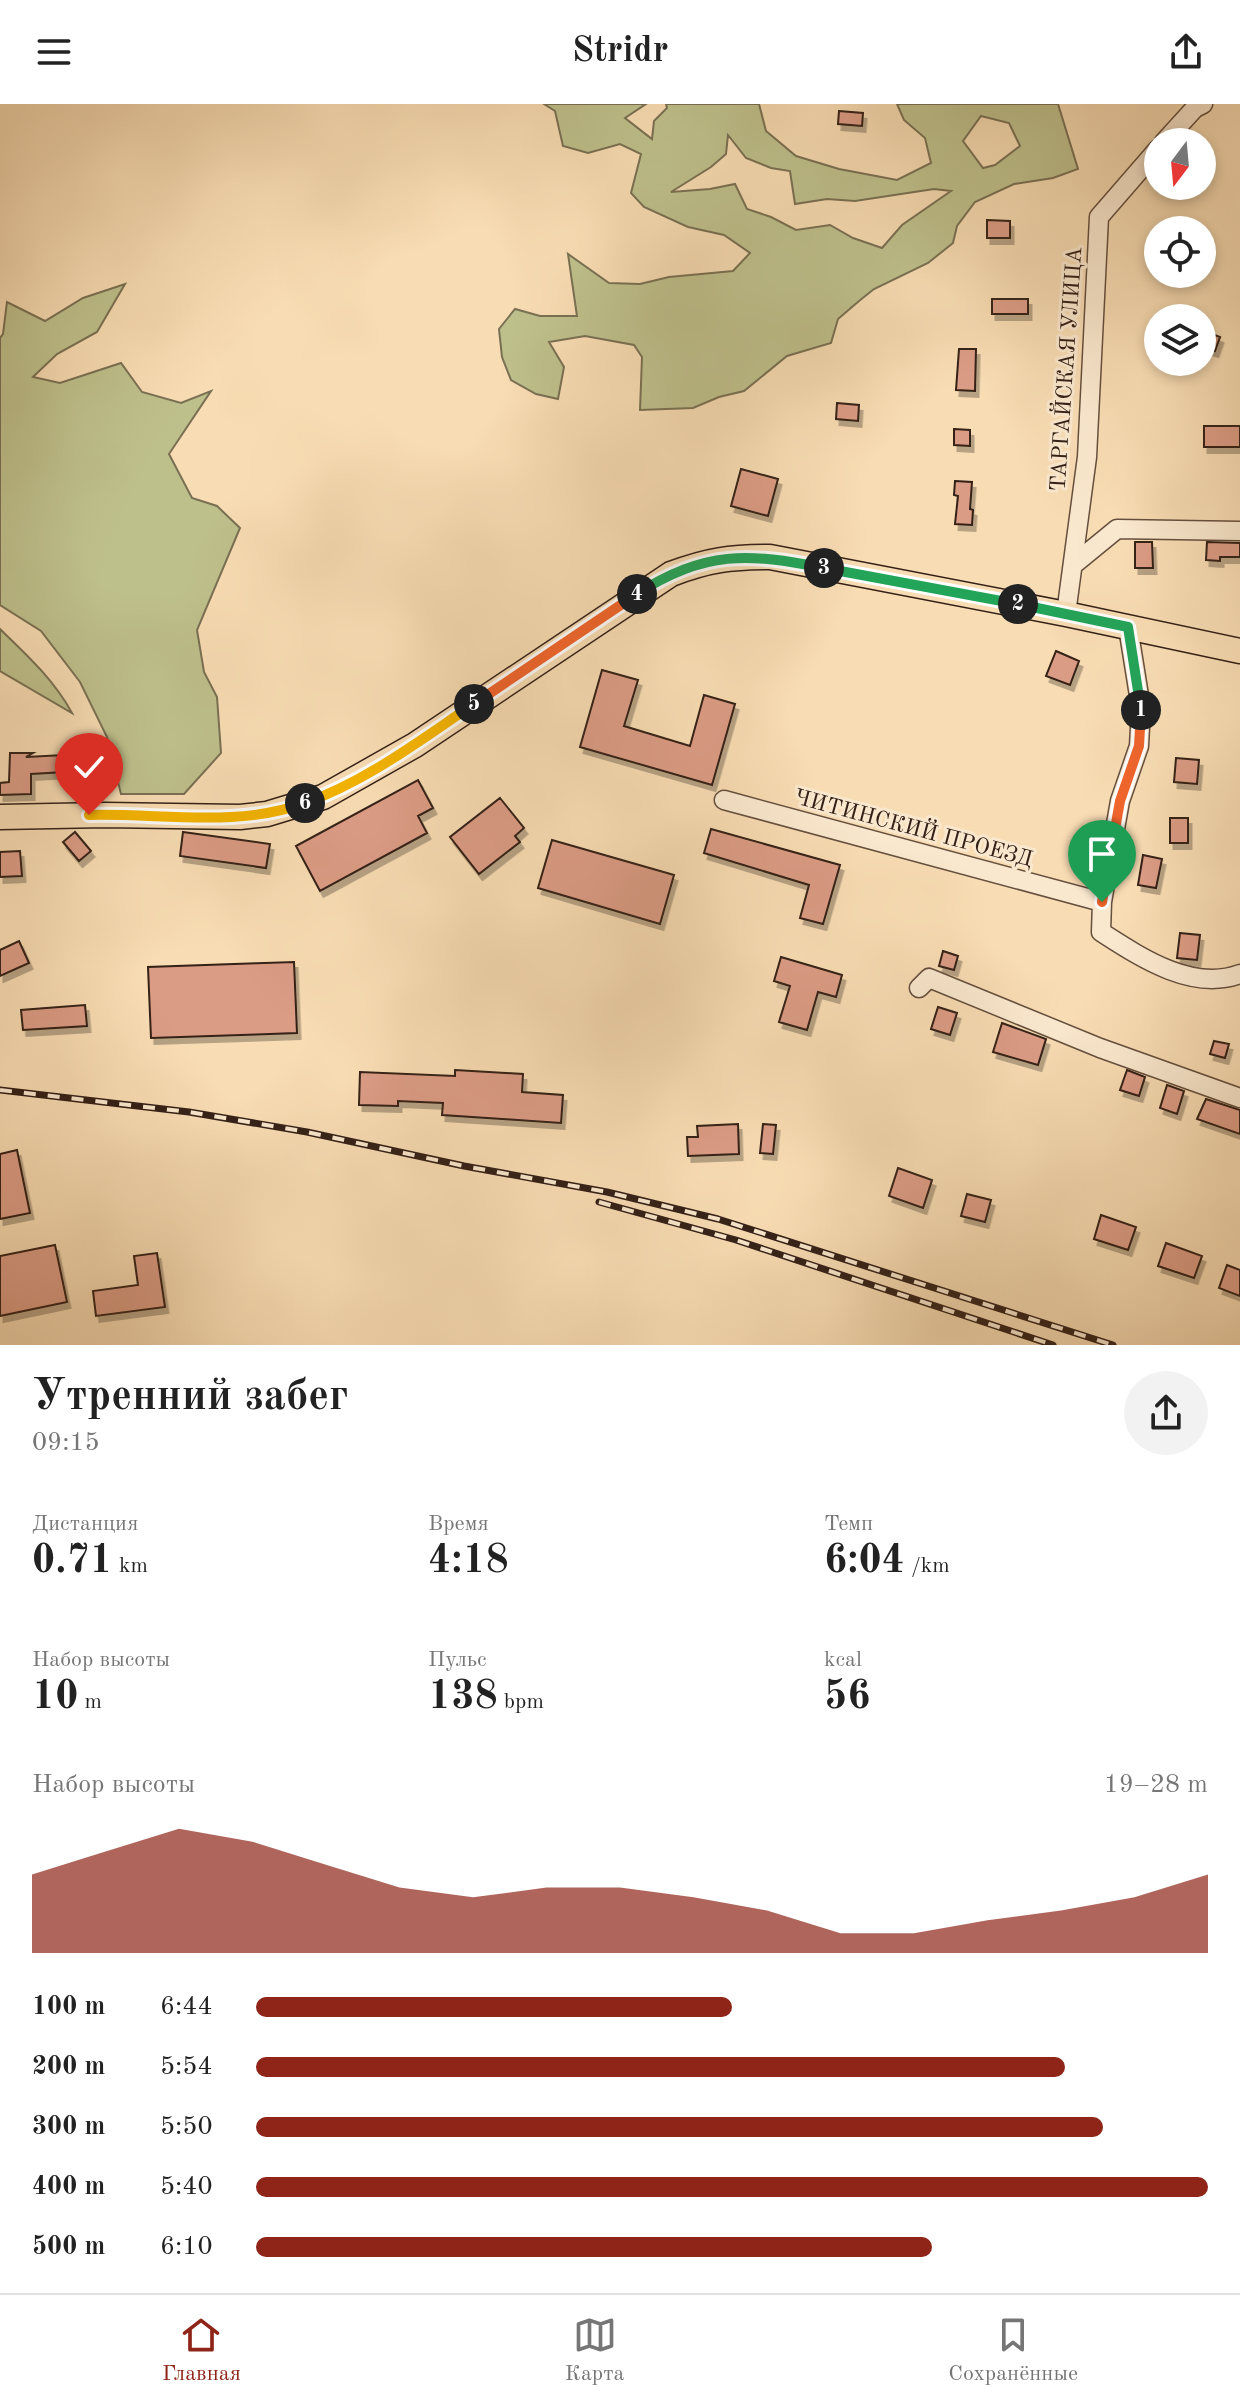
<!DOCTYPE html>
<html lang="ru">
<meta charset="utf-8">
<style>
:root{--surface:#fff;--page:#f2f2f2;--text:#222;--muted:#767676;--line:#e0e0e0;--accent:#8f2418}
body{margin:0;font-family:"Old Standard TT",serif;background:var(--page);color:var(--text);height:100vh;display:flex;flex-direction:column;font-size:30px;white-space:nowrap}
*{box-sizing:border-box;margin:0}
p{font-size:26px;color:var(--muted)}
.icon{flex:none;width:44px;height:44px;fill:none;stroke:currentColor;stroke-width:2;stroke-linecap:round;stroke-linejoin:round}
.map{position:relative;height:1241px;overflow:hidden}
.details{display:flex;flex-direction:column;background:var(--surface);flex:1}
.details>*{flex:none}
.needle{width:52px;rotate:196deg}
.controls{position:absolute;left:1144px;top:24px;display:grid;gap:16px}
.controls a{display:grid;place-items:center;width:72px;height:72px;border-radius:50%;background:var(--surface);box-shadow:0 4px 12px #0003;font-size:40px}
.pin{position:absolute;display:grid;place-items:center;width:68px;height:68px;color:#fff;margin:-82px -34px;border-radius:50% 50% 50% 0;rotate:-45deg;box-shadow:0 0 8px #0007}
.pin .icon{rotate:45deg}
.km{position:absolute;width:40px;height:40px;margin:-20px;border-radius:50%;background:#222;color:#fff;font-size:22px;line-height:40px;text-align:center}
.round{display:grid;place-items:center;flex:none;width:84px;height:84px;border-radius:42px;background:var(--page)}
.overview{display:flex;align-items:center;justify-content:space-between;height:136px;padding:0 32px}
h1{font-size:44px;font-weight:600;line-height:60px}
.metrics{display:grid;grid-template-columns:repeat(3,1fr);gap:12px;height:136px;padding:8px 32px}
.metrics div{display:grid;align-content:center}
.metrics b{font-size:40px;font-weight:600}
.metrics small{font-size:22px;font-weight:400}
.metrics p{font-size:22px}
.chart{height:224px;padding:16px 32px}
.chart p{display:flex;justify-content:space-between}
.chart svg{width:100%;height:144px;margin-top:8px;fill:var(--accent);opacity:.7}
ul{padding:0 32px;list-style:none;font-size:26px}
li{display:grid;grid-template-columns:128px 96px 1fr;align-items:center;height:60px}
li i{height:20px;border-radius:10px;background:var(--accent)}
header{display:flex;justify-content:space-between;align-items:center;height:104px;padding:0 32px;background:var(--surface);font-size:36px;font-weight:600}
.dock{display:flex;justify-content:space-around;align-items:center;height:112px;border-top:2px solid var(--line);background:var(--surface);font-size:22px;color:var(--muted)}
.dock a{display:grid;justify-items:center;gap:4px}
.dock .on{color:var(--accent)}
.map>svg:first-child{display:block}
</style>
<header><svg class="icon" aria-label="menu" viewBox="0 0 24 24"><path d="M4 6h16M4 12h16M4 18h16"/></svg>Stridr<svg class="icon" aria-label="share" viewBox="0 0 24 24"><path d="M12 15V3M7 8l5-5 5 5M5 13v7h14v-7"/></svg></header>
<div class="map">
<svg width="1240" height="1241" viewBox="0 0 1240 1241">
<defs>
<filter id="shadow"><feDropShadow dx="3.5" dy="6" stdDeviation="0" flood-color="#0004"/></filter>
</defs>
<rect width="100%" height="100%" fill="#f8dcb3"/>
<filter id="stains"><feTurbulence type="fractalNoise" baseFrequency=".0025" numOctaves="4"/><feColorMatrix values="0 0 0 0 .2 0 0 0 0 .09 0 0 0 0 .02 0 0 0 .5 -.17"/></filter>
<radialGradient id="worn" r=".72"><stop offset=".6" stop-color="#630" stop-opacity="0"/><stop offset="1" stop-color="#630" stop-opacity=".3"/></radialGradient>
<path fill="#bec08c" stroke="#797052" stroke-width="2" fill-rule="evenodd" d="M544 0H646L625 14 652 35 654 17 667 4 666 0H759L766 27 796 52 839 65 897 76 931 59 925 34 904 16 897 0H1058L1078 65 1053 74 1014 80 975 98 957 122 953 139 928 159 874 185 859 197 838 215 831 239 787 252 744 287 719 293 693 304 640 306 642 253 634 241 585 232 549 238 564 263 558 295 536 290 511 276 502 253 499 225 515 205 540 212H577L568 150 609 179 640 180 669 173 733 167 750 149 724 131 688 123 644 103 631 89 641 50 620 40 588 49 563 42 555 7ZM981 12 1009 19 1020 42 995 61 983 64 963 37ZM728 31 746 54 771 64 790 67 795 100 827 95 855 97 934 85 951 87 902 121 882 144 853 134 830 121 796 126 771 113 747 105 735 80 710 85 671 88 711 63 726 50Z
M125 180 97 228 57 250 33 273 60 279 121 259 142 288 181 299 211 287 169 350 192 394 217 402 240 424 197 526 204 568 217 593 221 649 184 690H121L107 633 80 578 41 527 0 501V234L3 230 7 198 45 217 83 194Z
M0 525C27 551 54 576 72 609L0 567Z"/>
<path fill="#db9c85" stroke="#342017" stroke-width="2" filter="url(#shadow)" d="M839 7 863 9 862 22 838 20Z
M987 116 1010 117V134H987Z
M992 195H1028V210H992Z
M1202 226 1220 233 1215 247 1202 243Z
M959 245H976L975 287 956 286Z
M837 299 859 301 858 317 836 315Z
M1204 322H1240V343H1204Z
M954 325 970 326V342L954 341Z
M741 365 778 375 768 412 731 402Z
M955 377 972 378 970 405 973 406 972 421 955 420 958 392 954 391Z
M1135 438H1152L1153 464H1135Z
M1207 438 1240 439V453H1220V457L1206 456Z
M1056 547 1079 557 1070 581 1046 572Z
M602 566 638 576 624 622 690 642 704 591 735 600 712 681 580 643Z
M10 649H33L26 653 64 651 65 668 31 670V690L0 691V679L9 678Z
M1176 654 1199 656 1197 680 1174 678Z
M418 676 433 704 418 712 427 729 320 787 296 742Z
M500 694 524 724 515 732 520 738 479 770 450 733Z
M1170 714H1188V739H1170Z
M711 725 840 761 823 820 800 814 809 781 704 749Z
M75 728 91 747 79 757 63 738Z
M183 728 270 740 266 764 180 752Z
M552 736 674 771 660 820 538 784Z
M20 747 22 772 0 773V748Z
M1143 751 1162 755 1156 784 1138 781Z
M1180 829 1200 831 1197 856 1177 854Z
M19 837 29 859 0 872V846Z
M943 847 958 852 954 866 939 862Z
M781 853 842 871 836 893 818 888 807 926 779 918 790 882 774 877Z
M294 858 297 929 151 934 148 863Z
M85 901 87 922 23 926 21 906Z
M938 903 957 909 950 931 931 925Z
M1002 919 1046 935 1038 961 993 948Z
M1214 937 1229 940 1225 954 1210 950Z
M455 966 523 970 522 988 563 991 561 1019 442 1011 443 999 398 997V1002L359 1001 360 968 455 972Z
M1127 966 1145 973 1139 992 1120 986Z
M1167 981 1184 987 1177 1010 1160 1004Z
M1206 995 1240 1006V1030L1197 1015Z
M738 1020 739 1050 688 1052 687 1033H698L697 1022Z
M763 1020 776 1021 773 1050 760 1049Z
M17 1046 30 1109 0 1115V1050Z
M898 1064 932 1076 923 1104 889 1092Z
M967 1090 991 1096 985 1118 961 1112Z
M1101 1111 1136 1123 1128 1146 1094 1135Z
M1166 1139 1202 1152 1194 1174 1158 1162Z
M55 1141 67 1198 0 1212V1152Z
M157 1149 165 1203 96 1212 93 1187 138 1181 134 1152Z
M1227 1161 1240 1166V1192L1219 1184Z"/>
<g fill="none" stroke-linecap="round" stroke-linejoin="round">
<g stroke="#654f3e" stroke-width="21">
<path id="minor" d="M1164 38 1195 4 1203 0
M1073 461 1117 425 1240 427
M1066 510 1087 353 1099 113 1158 45
M724 696 1102 798 1101 828C1140 853 1192 888 1240 870
M1102 798 1120 697 1139 642 1141 604 1128 523
M919 884 929 874 1100 944 1240 994"/>
</g>
<g stroke="#342017" stroke-width="27">
<path id="major" d="M0 713 105 711 240 713 267 710 323 693 415 641 671 470C708 456 730 453 770 453L1066 510 1240 547"/>
</g>
<use href="#minor" stroke="#fae8ce" stroke-width="18"/>
<use href="#major" stroke="#f8dcb3" stroke-width="24"/>
<g stroke="#342017" stroke-width="7">
<path id="rail" d="M0 986 189 1008 307 1028 464 1062 607 1088 718 1115 1113 1241
M599 1098 736 1136 1053 1241"/>
</g>
<use href="#rail" stroke="#fae8ce" stroke-width="4" stroke-dasharray="12" stroke-linecap="butt"/>
</g>
<g fill="none" stroke-linecap="round" stroke-linejoin="round">
<g stroke="#fff" stroke-width="16">
<path id="split-1" d="M1102 798 1120 697 1139 642 1141 606"/>
</g>
<g stroke="#fff" stroke-width="16">
<path id="split-2" d="M1018 500 1128 523 1141 606"/>
</g>
<g stroke="#fff" stroke-width="16">
<path id="split-3" d="M824 464 1018 500"/>
</g>
<g stroke="#fff" stroke-width="16">
<path id="split-4" d="M637 490C704 446 749 449 824 464"/>
</g>
<g stroke="#fff" stroke-width="16">
<path id="split-5" d="M474 600 637 490"/>
</g>
<g stroke="#fff" stroke-width="16">
<path id="split-6" d="M305 699C367 677 420 636 474 600"/>
</g>
<g stroke="#fff" stroke-width="16">
<path id="split-7" d="M89 711C161 709 237 724 305 699"/>
</g>
<use href="#split-1" stroke="#f0652b" stroke-width="10"/>
<use href="#split-2" stroke="#22a559" stroke-width="10"/>
<use href="#split-3" stroke="#22a559" stroke-width="10"/>
<use href="#split-4" stroke="#22a559" stroke-width="10"/>
<use href="#split-5" stroke="#f0652b" stroke-width="10"/>
<use href="#split-6" stroke="#f5b400" stroke-width="10"/>
<use href="#split-7" stroke="#f5b400" stroke-width="10"/>
</g>
<g text-anchor="middle" stroke-width="6" stroke-linejoin="round" paint-order="stroke">
<g font-size="22" fill="#342017" stroke="#fae8ce">
<text transform="translate(1065 265) rotate(-86)" y="8">ТАРГАЙСКАЯ УЛИЦА</text>
<text transform="translate(914 723) rotate(15)" y="8">ЧИТИНСКИЙ ПРОЕЗД</text>
</g>
</g>
<rect width="100%" height="100%" filter="url(#stains)"/>
<rect width="100%" height="100%" fill="url(#worn)"/>
</svg>
<div class="controls">
<a><svg class="needle" viewBox="-14 -14 28 28"><path d="M0-13l5 13h-10z" fill="#e53935"/><path d="M0 13l5-13h-10z" fill="#767676"/></svg></a>
<a><svg class="icon" aria-label="locate" viewBox="0 0 24 24"><circle cx="12" cy="12" r="6"/><path d="M12 2v4M12 18v4M2 12h4M18 12h4"/></svg></a>
<a><svg class="icon" aria-label="layers" viewBox="0 0 24 24"><path d="M12 4l9 5-9 5-9-5zM3 14l9 5 9-5"/></svg></a>
</div>
<div class="pin" style="left:1102px;top:798px;background:#1e9e55"><svg class="icon" aria-label="arrive" viewBox="0 0 24 24"><path d="M6 21V4h12l-3 4 3 4H6"/></svg></div>
<div class="pin" style="left:89px;top:711px;background:#d93025"><svg class="icon" aria-label="check" viewBox="0 0 24 24"><path d="M5 12l5 5 9-10"/></svg></div>
<b class="km" style="left:1141px;top:606px">1</b>
<b class="km" style="left:1018px;top:500px">2</b>
<b class="km" style="left:824px;top:464px">3</b>
<b class="km" style="left:637px;top:490px">4</b>
<b class="km" style="left:474px;top:600px">5</b>
<b class="km" style="left:305px;top:699px">6</b>
</div>
<section class="details">
<div class="overview"><div><h1>Утренний забег</h1><p>09:15</p></div><a class="round"><svg class="icon" aria-label="share" viewBox="0 0 24 24"><path d="M12 15V3M7 8l5-5 5 5M5 13v7h14v-7"/></svg></a></div>
<div class="metrics">
<div><p>Дистанция</p><b>0.71<small> km</small></b></div>
<div><p>Время</p><b>4:18</b></div>
<div><p>Темп</p><b>6:04<small> /km</small></b></div>
</div>
<div class="metrics">
<div><p>Набор высоты</p><b>10<small> m</small></b></div>
<div><p>Пульс</p><b>138<small> bpm</small></b></div>
<div><p>kcal</p><b>56</b></div>
</div>
<div class="chart"><p><span>Набор высоты</span>19–28 m</p>
<svg viewBox="0 0 160 44" preserveAspectRatio="none"><path d="M0 44V20L10 13L20 6L30 10L40 17L50 24L60 27L70 24L80 24L90 27L100 31L110 38L120 38L130 34L140 31L150 27L160 20V44z"/></svg>
</div>
<ul>
<li><b>100 m</b>6:44<i style="width:50%"></i></li>
<li><b>200 m</b>5:54<i style="width:85%"></i></li>
<li><b>300 m</b>5:50<i style="width:89%"></i></li>
<li><b>400 m</b>5:40<i style="width:100%"></i></li>
<li><b>500 m</b>6:10<i style="width:71%"></i></li>
</ul>
</section>
<nav class="dock">
<a class="on"><svg class="icon" aria-label="home" viewBox="0 0 24 24"><path d="M3 11l9-7 9 7M6 9v11h12V9"/></svg>Главная</a>
<a><svg class="icon" aria-label="map" viewBox="0 0 24 24"><path d="M3 6l6-2 6 2 6-2v14l-6 2-6-2-6 2zM9 4v14M15 6v14"/></svg>Карта</a>
<a><svg class="icon" aria-label="saved" viewBox="0 0 24 24"><path d="M7 4h10v16l-5-4-5 4z"/></svg>Сохранённые</a>
</nav>
